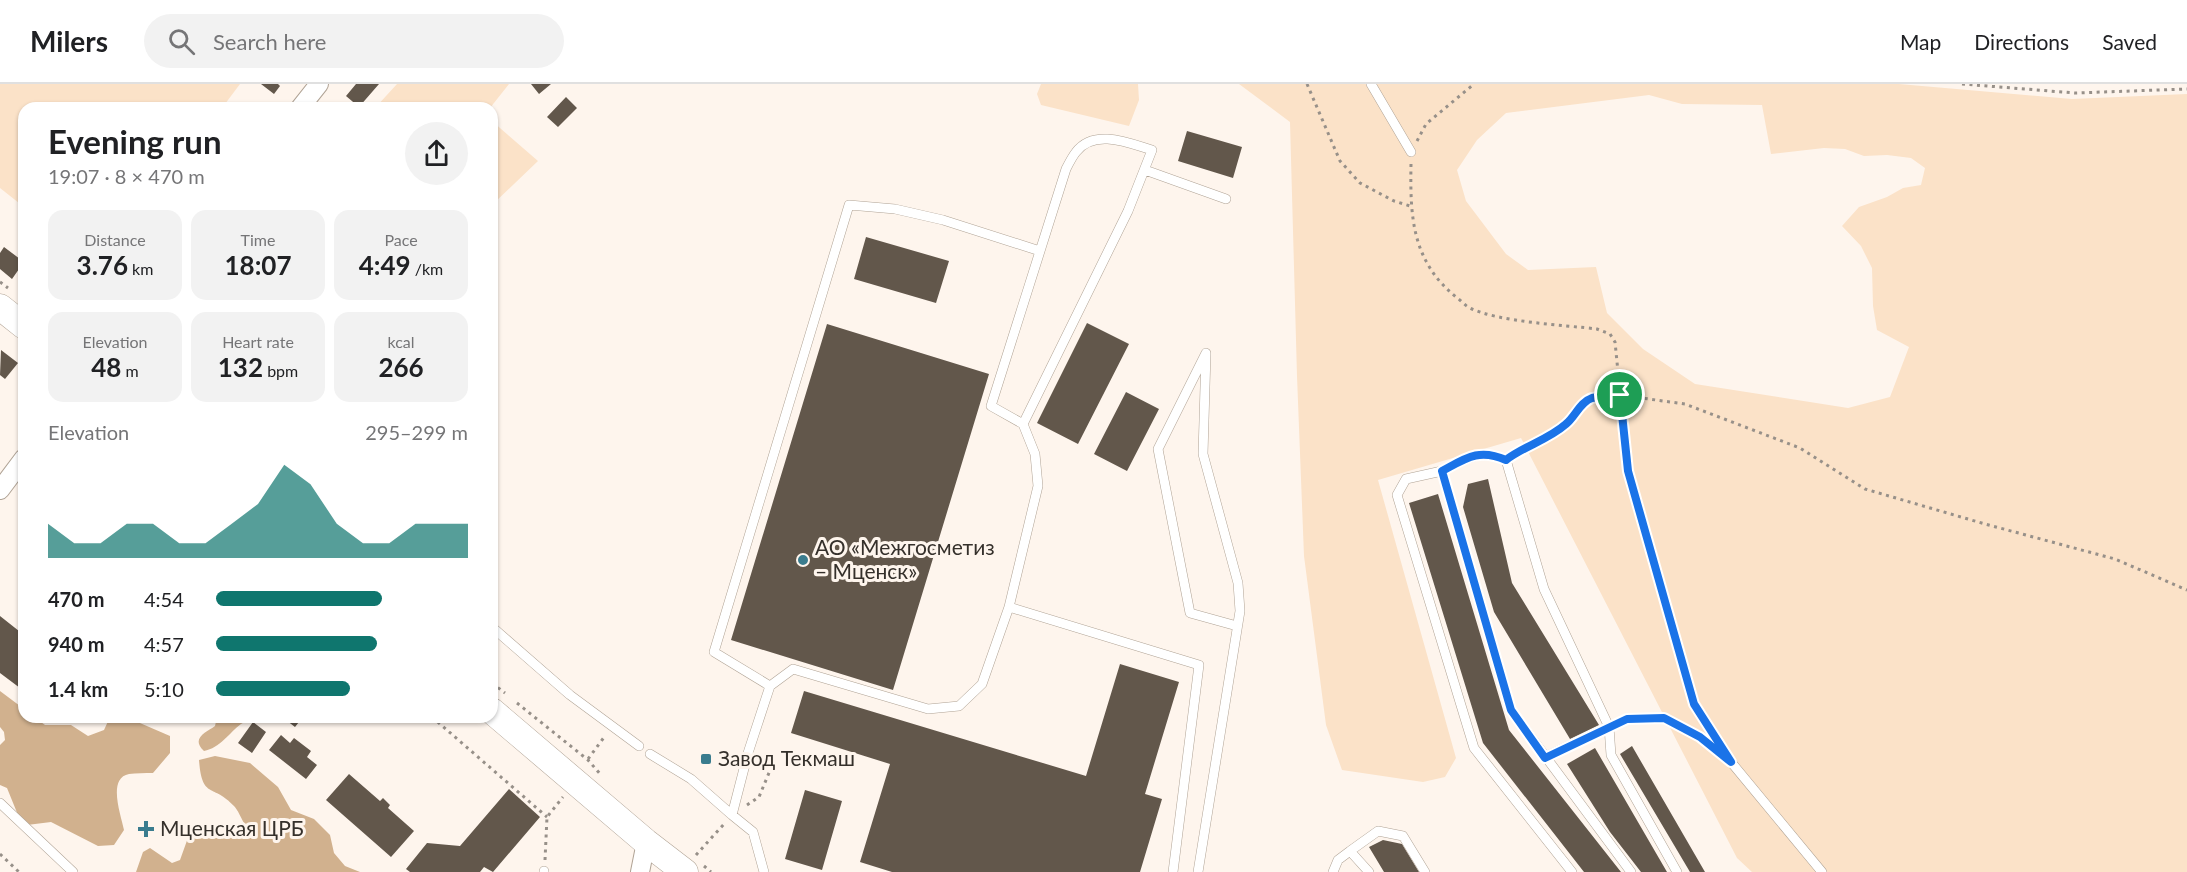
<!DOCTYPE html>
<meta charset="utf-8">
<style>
:root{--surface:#fff;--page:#f2f2f2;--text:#202124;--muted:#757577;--line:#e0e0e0;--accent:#0f766e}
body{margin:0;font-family:Lato,sans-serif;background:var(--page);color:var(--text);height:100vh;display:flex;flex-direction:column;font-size:22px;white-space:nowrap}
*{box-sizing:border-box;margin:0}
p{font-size:20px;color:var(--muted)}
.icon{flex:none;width:33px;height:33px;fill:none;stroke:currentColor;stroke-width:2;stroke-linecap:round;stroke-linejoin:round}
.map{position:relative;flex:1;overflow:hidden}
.sheet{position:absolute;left:18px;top:18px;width:480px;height:621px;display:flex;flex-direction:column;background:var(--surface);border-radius:18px;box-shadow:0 2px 4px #0004}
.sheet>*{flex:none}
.pin{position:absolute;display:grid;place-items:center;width:51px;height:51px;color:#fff;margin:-26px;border:3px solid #fff;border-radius:50%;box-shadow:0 2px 6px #0007}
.round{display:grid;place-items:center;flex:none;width:63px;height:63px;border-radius:32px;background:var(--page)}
.headline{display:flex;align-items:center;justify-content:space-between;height:102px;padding:0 30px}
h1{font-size:33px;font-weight:700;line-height:45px}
.figures{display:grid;grid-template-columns:repeat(3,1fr);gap:9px;height:102px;padding:6px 30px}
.figures div{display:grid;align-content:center;border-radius:15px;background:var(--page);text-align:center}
.figures b{font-size:26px;font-weight:700}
.figures small{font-size:16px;font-weight:400}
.figures p{font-size:16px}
.chart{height:168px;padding:12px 30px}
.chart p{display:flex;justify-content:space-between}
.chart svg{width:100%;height:108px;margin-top:6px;fill:var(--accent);opacity:.7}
ul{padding:0 30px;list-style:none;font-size:20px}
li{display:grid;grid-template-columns:96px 72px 1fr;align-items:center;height:45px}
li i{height:15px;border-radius:8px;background:var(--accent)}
header{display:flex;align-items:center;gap:36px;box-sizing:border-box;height:84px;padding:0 30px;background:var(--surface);border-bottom:2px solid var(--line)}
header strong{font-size:28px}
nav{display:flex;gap:33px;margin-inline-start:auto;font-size:21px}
.search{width:420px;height:54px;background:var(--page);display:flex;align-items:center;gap:15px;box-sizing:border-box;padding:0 21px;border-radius:33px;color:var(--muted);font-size:22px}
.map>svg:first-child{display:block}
</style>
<header>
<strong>Milers</strong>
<div class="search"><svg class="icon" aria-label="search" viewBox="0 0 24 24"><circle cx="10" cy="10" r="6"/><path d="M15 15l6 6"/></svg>Search here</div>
<nav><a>Map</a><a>Directions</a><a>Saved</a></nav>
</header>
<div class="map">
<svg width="2187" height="788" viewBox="0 0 2187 788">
<rect width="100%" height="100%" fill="#fef5ed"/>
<path fill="#fbe2c8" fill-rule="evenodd" d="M0 0H240L222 24H24V123L0 104Z
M397 0H509L490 24H375Z
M1041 0H1138L1139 16 1129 42 1041 21 1037 10Z
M1239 0H1899L2072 15 2187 10V788H1752L1737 774 1521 354 1378 396 1456 674 1445 693 1423 698 1342 686 1326 641 1304 472 1297 292 1290 38ZM1649 11 1682 20 1762 21 1771 70 1824 64 1845 65 1864 72 1887 71 1911 74 1925 84 1921 101 1903 104 1887 113 1859 123 1842 142 1861 162 1872 184 1873 222 1877 246 1909 263 1890 313 1848 324 1695 300 1643 265 1607 229 1596 183 1528 186 1506 170 1466 117 1457 86 1477 56 1506 29Z
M492 37 538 77 492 121Z"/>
<path fill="#d1b18e" d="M0 607 24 625V633H34L45 641H71L88 652 104 646 110 633H126L170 652V669L153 689C145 689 136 689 129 690 107 694 121 731 124 746L114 761 98 762 51 738 27 741 20 736 7 704 0 701V661L5 656 4 648 0 643Z
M217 633H254C250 638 246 637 241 640 229 649 220 664 204 667 190 654 207 648 215 642Z
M215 672 250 679 278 703 291 726 314 735 330 751 334 769 345 782 360 788H136L143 768 150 764 172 779 180 776 189 751 198 749 217 754 235 753 244 739C241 734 238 726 234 722 213 699 202 716 199 676Z"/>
<path fill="#62574b" d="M261 0H278L280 2 274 10Z
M356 0H379L359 23 346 12Z
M531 0H551L539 10Z
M566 13 577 24 558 43 547 33Z
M1187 47 1242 63 1233 94 1178 77Z
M866 153 949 177 936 219 854 195Z
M4 163 24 178 12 195 0 185V169Z
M1087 239 1129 260 1078 360 1037 339Z
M827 240 989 290 893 606 731 556Z
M1 266 18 279 5 295 0 291Z
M1126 308 1159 325 1127 387 1094 370Z
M1488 395 1512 499 1599 641 1570 655 1494 528 1463 423 1468 400Z
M1438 410 1509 646 1621 788H1584L1483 659 1409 419Z
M0 532 24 551V607L0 589Z
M1120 580 1179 598 1145 710 1162 715 1140 788H892L860 778 890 680 791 649 804 607 1086 692Z
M282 633H303L295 643Z
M253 638 266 648 252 669 238 659Z
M281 651 290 659 294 654 311 667 307 673 317 681 306 695 269 666Z
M1632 662 1705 788H1690L1620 670Z
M1595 664 1667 788H1641L1610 748 1567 680Z
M349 690 380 717 383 714 390 721 388 724 414 747 391 773 326 716Z
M509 705 540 733 493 788 484 783 480 788H410L406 785 427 759 460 762Z
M805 706 842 717 822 786 785 775Z
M1383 756 1402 760 1419 788H1384L1369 763Z"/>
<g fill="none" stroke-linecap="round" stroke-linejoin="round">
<g stroke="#b0a395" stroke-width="10">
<path id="service" d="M1371 0 1411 68
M1145 86 1226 115
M1442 387 1406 395 1397 411 1474 664 1572 788
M1009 523 1199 581 1173 788
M492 543 570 611 639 662
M770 602 714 568 849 121 895 125 943 136 1040 167
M650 670 691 695 732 731 753 748 764 788
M1545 673 1609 643 1544 505 1506 376C1479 365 1466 374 1442 387L1511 626 1631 788
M0 719 73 788
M732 731 748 669 770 602 793 585 928 625 959 622 982 600 1009 523 1038 402 1035 370 1023 340 991 322 1066 85C1069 79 1072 73 1076 68 1094 44 1129 59 1152 66L1128 127 1023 340
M544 788V787
M1198 788 1240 527 1238 499 1203 370 1206 269 1158 365 1190 529 1237 542
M1333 788 1338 776 1350 767
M1369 788 1350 767 1378 747 1403 752 1425 788
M1677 788 1611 671 1609 643 1627 635 1664 634 1700 653 1731 678 1822 788"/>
</g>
<g stroke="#b0a395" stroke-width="20">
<path id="minor" d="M300 24 319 0
M0 406 24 374
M640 788 646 758"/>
</g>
<g stroke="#b0a395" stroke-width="27">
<path id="secondary" d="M0 223 24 242
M492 627 646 758 685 788"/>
</g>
<path stroke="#979089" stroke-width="3" stroke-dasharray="3 4.5" stroke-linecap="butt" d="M1307 0 1340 77 1360 99 1394 117 1410 122
M1962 0 2075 9 2187 5
M1417 57 1426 40 1474 0
M1411 80C1410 133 1412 177 1456 213 1461 216 1465 222 1470 224 1498 238 1564 241 1597 245L1610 250 1615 258 1628 387 1694 620 1709 643
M0 198 8 204
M1514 370 1542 356 1566 340 1579 324 1591 315 1620 311 1685 320 1800 364 1865 405 1985 440 2115 475 2187 506
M492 599 505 609
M517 619 588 676 601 691
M432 633 547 733
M588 675 605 652
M747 721 759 713 771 684
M0 770 19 788
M696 771 724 740
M545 776 547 733 563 713
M704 782 711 788"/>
<use href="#service" stroke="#fff" stroke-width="9"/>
<use href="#minor" stroke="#fff" stroke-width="18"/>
<use href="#secondary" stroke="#fff" stroke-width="26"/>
</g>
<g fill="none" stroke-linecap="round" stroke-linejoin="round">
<g stroke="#fff" stroke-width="12">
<path id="route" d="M1620 311 1628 387 1694 620 1731 678 1700 653 1664 634 1627 635 1545 674 1511 626 1442 387C1466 374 1479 364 1506 376 1524 362 1548 356 1566 340 1575 333 1580 318 1592 314 1600 312 1611 312 1620 311Z"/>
</g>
<use href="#route" stroke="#1a73e8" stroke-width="8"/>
</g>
<g fill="#3a7c8e" stroke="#fef5ed" stroke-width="2">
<circle cx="803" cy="476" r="6"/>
<rect x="700" y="669" width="12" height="12" rx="3"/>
<path d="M143 736h6v6h6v6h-6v6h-6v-6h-6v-6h6z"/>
</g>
<g text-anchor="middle" stroke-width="6" stroke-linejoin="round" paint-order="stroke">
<g font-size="21" fill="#35302b" stroke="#fef5ed" text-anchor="start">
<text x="815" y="471">АО «Межгосметиз<tspan x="815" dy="24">– Мценск»</tspan></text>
<text x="718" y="682">Завод Текмаш</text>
<text x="160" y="752">Мценская ЦРБ</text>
</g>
</g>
</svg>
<div class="pin" style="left:1620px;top:311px;background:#1e9e55"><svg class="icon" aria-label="arrive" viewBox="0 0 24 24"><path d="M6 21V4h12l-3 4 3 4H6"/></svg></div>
<section class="sheet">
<div class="headline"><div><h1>Evening run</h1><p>19:07 · 8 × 470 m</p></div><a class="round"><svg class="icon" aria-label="share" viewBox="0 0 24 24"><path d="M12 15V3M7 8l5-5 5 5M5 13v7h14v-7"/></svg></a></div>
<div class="figures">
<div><p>Distance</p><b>3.76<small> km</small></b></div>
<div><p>Time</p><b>18:07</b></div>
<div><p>Pace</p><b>4:49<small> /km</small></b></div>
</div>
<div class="figures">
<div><p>Elevation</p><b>48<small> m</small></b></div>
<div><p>Heart rate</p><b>132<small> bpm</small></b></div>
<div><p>kcal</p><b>266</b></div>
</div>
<div class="chart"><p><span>Elevation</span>295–299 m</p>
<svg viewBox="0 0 160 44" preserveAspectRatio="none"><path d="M0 44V30L10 38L20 38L30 30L40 30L50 38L60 38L70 30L80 22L90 6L100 14L110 30L120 38L130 38L140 30L150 30L160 30V44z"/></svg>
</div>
<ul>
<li><b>470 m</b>4:54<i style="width:66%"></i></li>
<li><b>940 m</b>4:57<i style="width:64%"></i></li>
<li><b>1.4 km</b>5:10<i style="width:53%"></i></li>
</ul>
</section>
</div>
